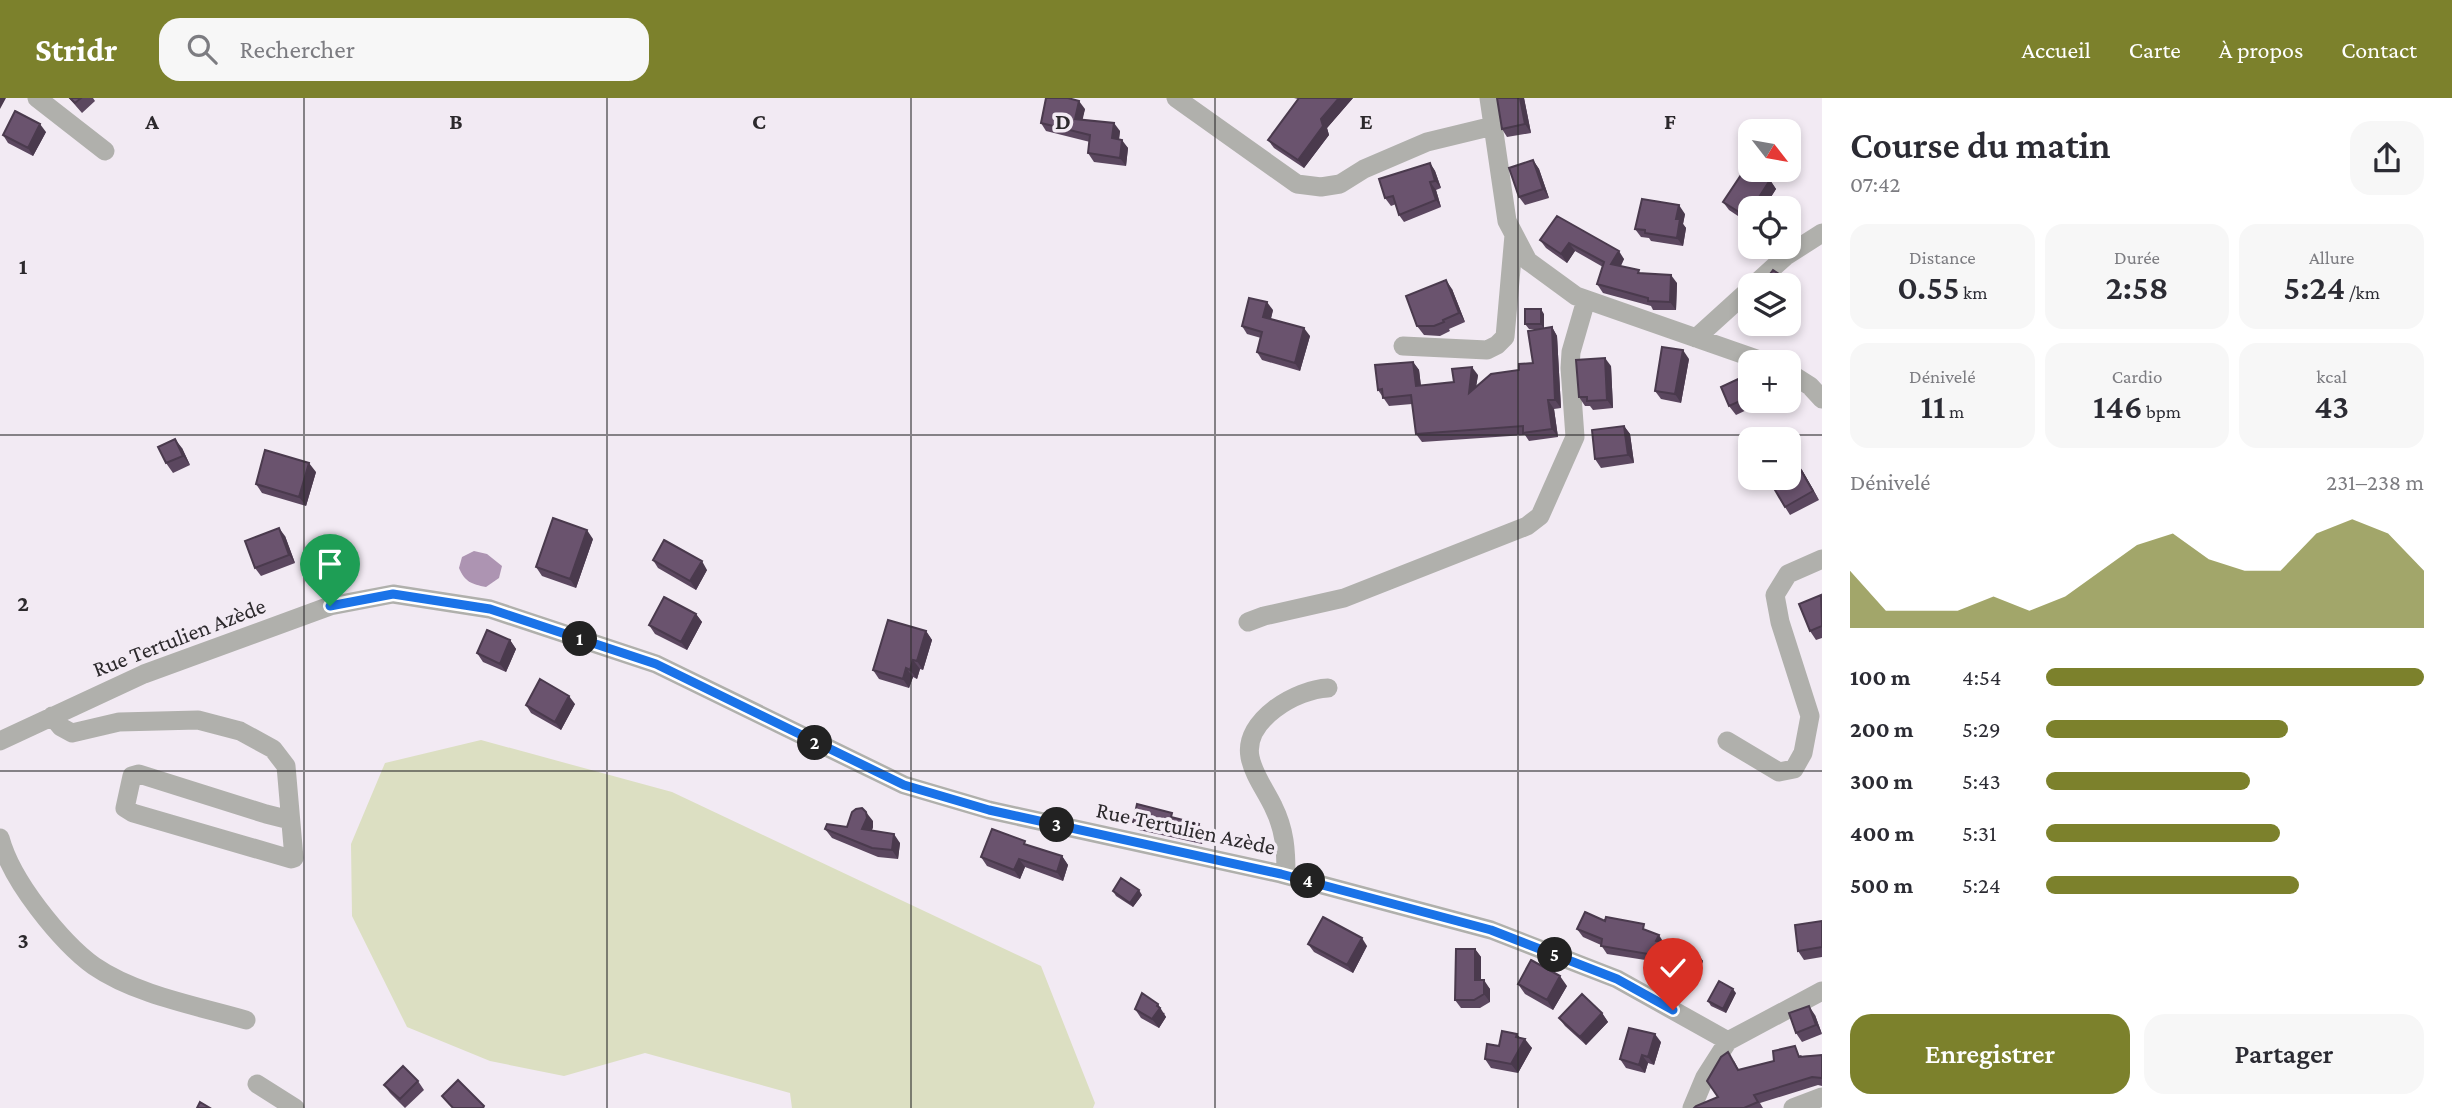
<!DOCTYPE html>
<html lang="fr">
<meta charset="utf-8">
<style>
:root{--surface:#fff;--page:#f7f7f7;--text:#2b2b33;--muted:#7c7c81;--accent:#7c812c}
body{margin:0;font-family:"Crimson Pro",serif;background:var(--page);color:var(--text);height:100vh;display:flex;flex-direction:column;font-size:26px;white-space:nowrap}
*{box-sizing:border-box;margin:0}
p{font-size:23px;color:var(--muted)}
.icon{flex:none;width:38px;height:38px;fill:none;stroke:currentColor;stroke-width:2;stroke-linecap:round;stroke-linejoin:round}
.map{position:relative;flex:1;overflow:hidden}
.details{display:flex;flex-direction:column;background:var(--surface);width:630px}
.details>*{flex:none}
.needle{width:46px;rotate:121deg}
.fabs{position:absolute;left:1738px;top:21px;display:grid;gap:14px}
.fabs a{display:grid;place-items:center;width:63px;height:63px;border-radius:14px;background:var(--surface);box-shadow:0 4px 10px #0003;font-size:35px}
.pin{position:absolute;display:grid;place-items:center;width:60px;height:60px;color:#fff;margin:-72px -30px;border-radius:50% 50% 50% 0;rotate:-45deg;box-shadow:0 0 7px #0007}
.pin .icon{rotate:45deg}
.km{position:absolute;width:35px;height:35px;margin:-18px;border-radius:50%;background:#222;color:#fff;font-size:19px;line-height:35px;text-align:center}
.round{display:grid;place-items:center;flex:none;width:74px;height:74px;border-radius:21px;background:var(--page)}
.headline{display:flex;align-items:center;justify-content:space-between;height:119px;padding:0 28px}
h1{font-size:38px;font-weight:600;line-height:52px}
.metrics{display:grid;grid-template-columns:repeat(3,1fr);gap:10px;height:119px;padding:7px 28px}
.metrics div{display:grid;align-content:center;border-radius:18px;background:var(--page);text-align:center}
.metrics b{font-size:35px;font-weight:600}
.metrics small{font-size:19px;font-weight:400}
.metrics p{font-size:19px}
.chart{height:196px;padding:14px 28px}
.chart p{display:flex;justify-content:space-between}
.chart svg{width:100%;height:126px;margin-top:7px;fill:var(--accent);opacity:.7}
.cta{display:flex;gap:14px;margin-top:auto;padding:14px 28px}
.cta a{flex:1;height:80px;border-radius:21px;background:var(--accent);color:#fff;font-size:28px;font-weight:600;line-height:80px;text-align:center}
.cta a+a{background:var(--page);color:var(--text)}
ul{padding:0 28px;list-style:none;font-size:23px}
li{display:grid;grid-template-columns:112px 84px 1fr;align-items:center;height:52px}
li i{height:18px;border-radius:9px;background:var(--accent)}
header{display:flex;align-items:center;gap:42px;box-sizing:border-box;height:98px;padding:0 35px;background:var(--accent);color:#fff}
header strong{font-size:33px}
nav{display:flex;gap:38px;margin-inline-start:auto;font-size:24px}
.search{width:490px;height:63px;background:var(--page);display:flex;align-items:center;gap:18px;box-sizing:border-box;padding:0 24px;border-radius:21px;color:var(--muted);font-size:26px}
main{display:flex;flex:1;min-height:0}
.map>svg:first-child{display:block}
</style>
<header>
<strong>Stridr</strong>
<div class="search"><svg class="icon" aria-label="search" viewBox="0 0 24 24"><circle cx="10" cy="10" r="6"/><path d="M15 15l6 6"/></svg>Rechercher</div>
<nav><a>Accueil</a><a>Carte</a><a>À propos</a><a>Contact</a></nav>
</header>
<main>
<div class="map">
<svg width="1822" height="1010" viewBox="0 0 1822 1010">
<rect width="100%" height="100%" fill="#f2eaf3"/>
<path fill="#dcdfc2" d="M481 642 672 694 1041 868 1095 1005 1093 1010H792L790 995 645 955 564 978 490 963 407 929 352 818 351 746 385 665Z"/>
<path fill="#ad94b2" d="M474 453 487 456 502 468 499 480 486 489C471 486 465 484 459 470L462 459Z"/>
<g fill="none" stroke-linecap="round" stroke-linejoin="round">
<path stroke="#b0b0ac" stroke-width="19" d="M37 0 105 53
M1176 0 1297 86 1321 89 1340 86 1364 71 1427 44 1493 28
M1489 0 1507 123 1528 163 1576 198 1765 264
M1754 187 1786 158 1822 135
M1696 240 1750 191
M1403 248 1487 252 1497 247 1505 239 1514 137
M1788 274 1810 288 1822 301
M1248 524 1264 518 1344 500 1527 428 1540 418 1575 339 1570 270 1571 254 1586 202
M52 618 61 629 72 635 119 624 198 622 240 633 273 651 286 668 294 760 291 761 133 715 125 710 132 678 139 676 266 716 290 722
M0 643 144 576 330 508 393 496 490 511 656 566 904 687 989 712 1281 776 1491 832 1617 881 1728 943
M1727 643 1779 674 1794 671 1803 655 1810 618 1780 524 1775 497 1788 476 1822 461
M0 740C7 766 22 789 38 810 54 831 73 853 94 868 136 897 198 908 246 922
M1286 777C1286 752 1285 732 1273 708 1266 693 1253 676 1250 659 1243 622 1297 591 1328 590
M257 986 295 1010
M1692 1010 1705 979 1728 943 1822 893
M1793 1010 1822 999"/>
</g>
<path fill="#5b475f" d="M69 0H93L95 3 82 15Z
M1294 0H1353L1327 30 1329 37 1304 70 1274 50 1268 42 1298 1Z
M1524 0 1531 35 1507 39 1502 31Z
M1085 11 1082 21 1120 33 1119 41 1128 50 1126 68 1094 64 1088 55 1090 44 1046 33 1041 25Z
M46 34 33 58 8 45 3 37Z
M1533 62 1539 71 1549 100 1525 107 1519 99Z
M1430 65 1435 73 1441 90 1436 92 1441 109 1404 124 1399 117 1396 106 1391 108 1385 100Z
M1770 82 1776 91 1764 110H1750V126L1729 112 1723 104Z
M1685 116 1683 126 1686 130 1683 148 1651 143 1649 140 1641 139 1635 131Z
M1557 118 1624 161 1621 168 1641 175 1677 185 1676 212H1653L1651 208 1603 195 1597 186 1603 169 1575 153 1567 165 1546 150 1540 142Z
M1452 191 1465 224 1449 231 1450 233 1440 238 1424 237 1417 228Z
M1273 212 1271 221 1310 238 1300 273 1262 262 1257 254 1261 240 1247 236 1242 228Z
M1544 216V230L1552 229 1557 238 1561 310 1554 311 1558 339 1529 343 1525 337 1422 344 1416 336 1412 306 1389 308 1378 292 1413 264 1419 272 1421 288 1454 284 1478 277 1476 288 1519 272 1533 265 1540 231H1529L1525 226Z
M1689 261 1681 305 1661 301 1655 293Z
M1611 268 1613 310 1593 312 1590 308H1585L1579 299Z
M1738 281 1745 290 1753 309 1736 317 1729 308Z
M1624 328 1630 336 1634 365 1601 370 1595 361Z
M182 350 190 367 173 375 166 365Z
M1802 372 1819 402 1790 417 1785 409Z
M316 374 306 408 262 395 256 386Z
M285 438 295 465 261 478 255 470Z
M593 441 576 490 542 478 536 469Z
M653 462 707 472 696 492 658 470Z
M1822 498V540L1816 542 1810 533Z
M696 516 702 524 687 552 655 536 649 527Z
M926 533 932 542 923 572 920 571 917 581 913 579 909 590 879 581 873 572Z
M510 542 516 551 506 574 483 564 477 555Z
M575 606 561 632 531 615 526 607Z
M1176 721 1205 735 1202 746 1139 732 1133 724Z
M873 723V729L872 732 900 745 898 761 878 759 832 740 825 731 847 729Z
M1028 747 1062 758 1068 767 1063 783 1025 769 1020 781 987 768 981 759Z
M1113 793 1142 797 1133 809 1116 798Z
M1605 823 1649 833 1664 845 1697 855 1703 863 1692 893 1680 889 1675 882 1662 878 1656 870 1658 864 1607 856 1601 847 1583 839 1577 831Z
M1822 823V859L1804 862 1798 853Z
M1308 846 1367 848 1353 875 1314 854Z
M1475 851 1481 859V882L1490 891V904L1480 910H1461L1455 902Z
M1518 886 1567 888 1553 912 1525 896Z
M1736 895 1726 915 1711 908 1708 903Z
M1135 911 1165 915 1164 916 1166 919 1159 930 1141 920Z
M1602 915 1608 924 1586 947 1565 928 1559 920Z
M1815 917 1822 936 1802 944 1796 935Z
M1517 936 1519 939 1532 950 1518 975 1491 970 1485 961 1499 948Z
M1661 944 1654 967 1648 965 1645 975 1626 970 1620 961Z
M1801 957 1802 958 1822 957V988L1818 987 1760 1005 1763 1010H1694L1718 999 1734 963 1739 972Z
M418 983 424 992 405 1010 390 995 384 987Z"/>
<path fill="#4a3a4d" d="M0 0H6L0 11Z
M1339 0H1353L1327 30 1329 37 1304 70 1298 62 1321 21Z
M1520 0H1524L1531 35 1525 26Z
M1079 3 1085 11 1081 29 1075 21Z
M1114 25 1120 33 1118 49 1112 40Z
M40 26 46 34 33 58 28 50Z
M1122 42 1128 50 1126 68 1120 60Z
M1533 62 1539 71 1549 100 1543 91Z
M1430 65 1435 73 1441 90 1435 83Z
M1770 82 1776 91 1764 110H1752Z
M1430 84 1436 92 1441 109 1436 102Z
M1679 107 1685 116 1683 126 1686 130 1683 148 1677 140 1676 121Z
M1569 145 1575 153 1567 165 1561 156Z
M1619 153 1624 161 1617 174 1611 166Z
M1671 177 1677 185 1676 212 1670 204Z
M1446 182 1452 191 1465 224 1459 215Z
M1792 185 1798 194 1788 207V190Z
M1267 204 1273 212 1269 227 1263 219Z
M1541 211 1544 216V231L1541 226Z
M1552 229 1557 238 1561 310 1555 302Z
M1304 230 1310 238 1300 273 1295 265Z
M1683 252 1689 261 1681 305 1675 296Z
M1605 260 1611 268 1613 310 1607 302Z
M1413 264 1419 272 1422 297 1416 288Z
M1472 269 1478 277 1474 303 1469 295Z
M1738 281 1745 290 1753 309 1747 300Z
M1548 302 1554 311 1558 339 1552 331Z
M1624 328 1630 336 1634 365 1628 357Z
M175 341 182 350 190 367 183 358Z
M1796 364 1802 372 1819 402 1813 393Z
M309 365 316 374 306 408 299 399Z
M279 430 285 438 295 465 289 457Z
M587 432 593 441 576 490 570 481Z
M702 463 707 472 696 492 690 483Z
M696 516 702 524 687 552 681 544Z
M926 533 932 542 923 572 917 563Z
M510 542 516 551 506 574 500 566Z
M913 562 920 571 917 581 910 572Z
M906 570 913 579 909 590 903 581Z
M569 598 575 606 561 632 555 624Z
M866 714 873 723V729L869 740 862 731Z
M1199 726 1205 735 1202 746 1196 738Z
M894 736 900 745 898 761 892 752Z
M1062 758 1068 767 1063 783 1057 774Z
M1019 761 1025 769 1020 781 1014 772Z
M1139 792 1142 797 1133 809 1130 805Z
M1659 837 1664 845 1656 843Z
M1362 840 1367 848 1353 875 1347 867Z
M1475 851 1481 859V891L1475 882Z
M1697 855 1703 863 1692 893 1687 885Z
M1560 878 1567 888 1553 912 1547 902Z
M1484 882 1490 891V904L1484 896Z
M1733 891 1736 895 1726 915 1723 911Z
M1158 906 1166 919 1159 930 1152 921Z
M1809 908 1815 917 1822 936 1816 927Z
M1602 915 1608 924 1586 947 1580 939Z
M1517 936 1523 945 1525 941 1532 950 1518 975 1511 966Z
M1655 936 1661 944 1654 967 1648 959Z
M1642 957 1648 965 1645 975 1639 967Z"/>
<path fill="#6a536e" stroke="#4a3a4d" stroke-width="2" d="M70 0H81L75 5Z
M1046 0H1068L1079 3 1075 21 1114 25 1112 40 1122 42 1120 60 1088 55 1090 37 1041 25Z
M1299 0H1339L1321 21 1323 28 1298 62 1268 42Z
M1497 0H1520L1525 26 1502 31Z
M15 13 40 26 28 50 3 37Z
M1533 62 1543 91 1519 99 1509 70Z
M1430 65 1435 83 1430 84 1436 102 1399 117 1393 98 1385 100 1379 81Z
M1747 68 1750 70V72H1753L1770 82 1752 110H1750V114L1747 119 1723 104Z
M1642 101 1679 107 1676 121H1680L1677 140 1645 135V132L1635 131Z
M1557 118 1619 153 1611 166 1639 172 1638 175 1671 177 1670 204 1648 203V200L1597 186 1604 164 1569 145 1561 156 1540 142Z
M1773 172 1792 185 1788 190V187H1762Z
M1446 182 1459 215 1443 222 1444 224 1434 228H1417L1406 198Z
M1249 200 1267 204 1263 219 1304 230 1295 265 1257 254 1262 234 1242 228Z
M1525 211H1541V226H1525Z
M1552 229 1555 302H1548L1552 331 1523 335V328L1416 336 1411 297 1383 300 1382 291 1378 292 1375 267 1413 264 1416 288 1454 284 1452 271 1472 269 1469 295 1491 276 1519 272V266L1533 265 1528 233Z
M1662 249 1683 252 1675 296 1655 293Z
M1605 260 1607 302 1587 303V299H1579L1576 262Z
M1738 281 1747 300 1729 308 1721 289Z
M1624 328 1628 357 1595 361 1592 332Z
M175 341 183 358 166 365 158 349Z
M265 352 309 365 299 399 256 386Z
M1796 364 1813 393 1785 409 1768 380H1788V368Z
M553 420 587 432 570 481 536 469Z
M279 430 289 457 255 470 245 443Z
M664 442 702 463 690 483 653 462Z
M1821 497 1822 528 1810 533 1799 506Z
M664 499 696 516 681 544 649 527Z
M888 522 926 533 917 563 913 562 910 572 906 570 903 581 873 572Z
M487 532 510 542 500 566 477 555Z
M540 581 569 598 555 624 526 607Z
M1137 706 1172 715 1171 719 1199 726 1196 738 1133 724Z
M862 710 866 714 867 720 862 731 894 736 892 752 872 750 825 731 827 726 847 729 852 714 856 711Z
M992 731 1025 743 1024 746 1062 758 1057 774 1019 761 1014 772 981 759Z
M1121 780 1139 792 1130 805 1113 793Z
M1585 814 1605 823 1606 819 1644 826 1643 831 1659 837 1656 843 1697 855 1687 885 1674 881 1676 875 1656 870 1660 858 1601 848 1602 841 1577 831Z
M1323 819 1362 840 1347 867 1308 846Z
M1822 823V849L1798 853 1795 827Z
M1456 851H1475V882H1484V896L1474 902H1455Z
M1531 862 1560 878 1547 902 1518 886Z
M1719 883 1733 891 1723 911 1708 903Z
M1142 895 1158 906 1157 908 1160 910 1152 921 1135 911Z
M1582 896 1602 915 1580 939 1559 920Z
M1809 908 1816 927 1796 935 1789 915Z
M1629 930 1655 936 1648 959 1642 957 1639 967 1620 961Z
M1502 933 1517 936 1516 939 1525 941 1511 966 1485 961 1487 946 1499 948Z
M1795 948 1799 959 1822 957V980L1812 979 1754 997 1758 1004 1744 1010H1694L1696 1008 1718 999 1707 983 1721 959 1728 954 1738 972 1774 963 1773 953Z
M403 968 418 983 400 1001 384 987Z
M458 982 484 1008 483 1010H453L442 998Z
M200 1004 210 1010H197Z"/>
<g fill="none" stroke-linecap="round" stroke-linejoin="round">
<g stroke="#fff" stroke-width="14">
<path id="route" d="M330 508 393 496 490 511 656 566 904 687 989 712 1281 776 1491 832 1617 881 1673 912"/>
</g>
<use href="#route" stroke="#1a73e8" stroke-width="9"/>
</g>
<path fill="none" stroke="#2c292c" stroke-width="2" stroke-opacity="0.55" d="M304 0V1010M607 0V1010M911 0V1010M1215 0V1010M1518 0V1010M0 337H1822M0 673H1822"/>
<g text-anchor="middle" stroke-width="7" stroke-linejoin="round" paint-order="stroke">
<g font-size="23" fill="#2c292c" stroke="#f2eaf3">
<text transform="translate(179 539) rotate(-21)" y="8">Rue Tertulien Azède</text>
<text transform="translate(1186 730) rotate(12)" y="8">Rue Tertulien Azède</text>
</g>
</g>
<g font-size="23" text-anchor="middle" font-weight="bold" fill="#2c292c" stroke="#f2eaf3" stroke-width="7" stroke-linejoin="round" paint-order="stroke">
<text x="152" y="31">A</text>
<text x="456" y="31">B</text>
<text x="759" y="31">C</text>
<text x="1063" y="31">D</text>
<text x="1366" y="31">E</text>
<text x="1670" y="31">F</text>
<text x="23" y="176">1</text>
<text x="23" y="513">2</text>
<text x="23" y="850">3</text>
</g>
</svg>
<div class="fabs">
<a><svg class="needle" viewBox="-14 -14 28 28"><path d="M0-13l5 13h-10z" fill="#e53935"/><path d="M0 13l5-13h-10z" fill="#7c7c81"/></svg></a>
<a><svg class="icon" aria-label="locate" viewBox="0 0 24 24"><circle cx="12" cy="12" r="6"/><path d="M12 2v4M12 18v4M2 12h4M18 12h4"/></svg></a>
<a><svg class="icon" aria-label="layers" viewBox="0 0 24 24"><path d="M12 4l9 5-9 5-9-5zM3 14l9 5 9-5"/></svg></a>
<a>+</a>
<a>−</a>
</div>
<div class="pin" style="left:330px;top:508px;background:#1e9e55"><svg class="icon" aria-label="arrive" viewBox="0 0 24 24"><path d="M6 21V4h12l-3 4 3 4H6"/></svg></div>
<div class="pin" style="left:1673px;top:912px;background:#d93025"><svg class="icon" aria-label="check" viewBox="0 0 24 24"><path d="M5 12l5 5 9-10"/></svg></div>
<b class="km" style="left:580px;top:541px">1</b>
<b class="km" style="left:815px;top:645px">2</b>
<b class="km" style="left:1057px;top:727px">3</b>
<b class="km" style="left:1308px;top:783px">4</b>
<b class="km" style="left:1555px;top:857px">5</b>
</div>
<section class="details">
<div class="headline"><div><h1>Course du matin</h1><p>07:42</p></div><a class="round"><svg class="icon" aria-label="share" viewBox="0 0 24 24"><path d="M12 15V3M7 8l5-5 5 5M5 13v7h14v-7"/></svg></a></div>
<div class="metrics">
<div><p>Distance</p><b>0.55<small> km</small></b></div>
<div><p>Durée</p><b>2:58</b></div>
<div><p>Allure</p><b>5:24<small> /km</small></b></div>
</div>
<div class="metrics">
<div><p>Dénivelé</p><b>11<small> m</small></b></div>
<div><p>Cardio</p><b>146<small> bpm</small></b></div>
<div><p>kcal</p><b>43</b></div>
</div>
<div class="chart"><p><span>Dénivelé</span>231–238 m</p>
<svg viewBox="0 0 160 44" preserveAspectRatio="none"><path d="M0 44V24L10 38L20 38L30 38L40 33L50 38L60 33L70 24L80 15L90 11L100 20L110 24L120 24L130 11L140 6L150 11L160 24V44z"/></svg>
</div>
<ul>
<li><b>100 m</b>4:54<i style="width:100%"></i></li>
<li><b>200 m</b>5:29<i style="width:64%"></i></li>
<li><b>300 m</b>5:43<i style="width:54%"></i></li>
<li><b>400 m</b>5:31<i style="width:62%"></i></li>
<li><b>500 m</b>5:24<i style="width:67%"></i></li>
</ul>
<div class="cta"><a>Enregistrer</a><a>Partager</a></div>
</section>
</main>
